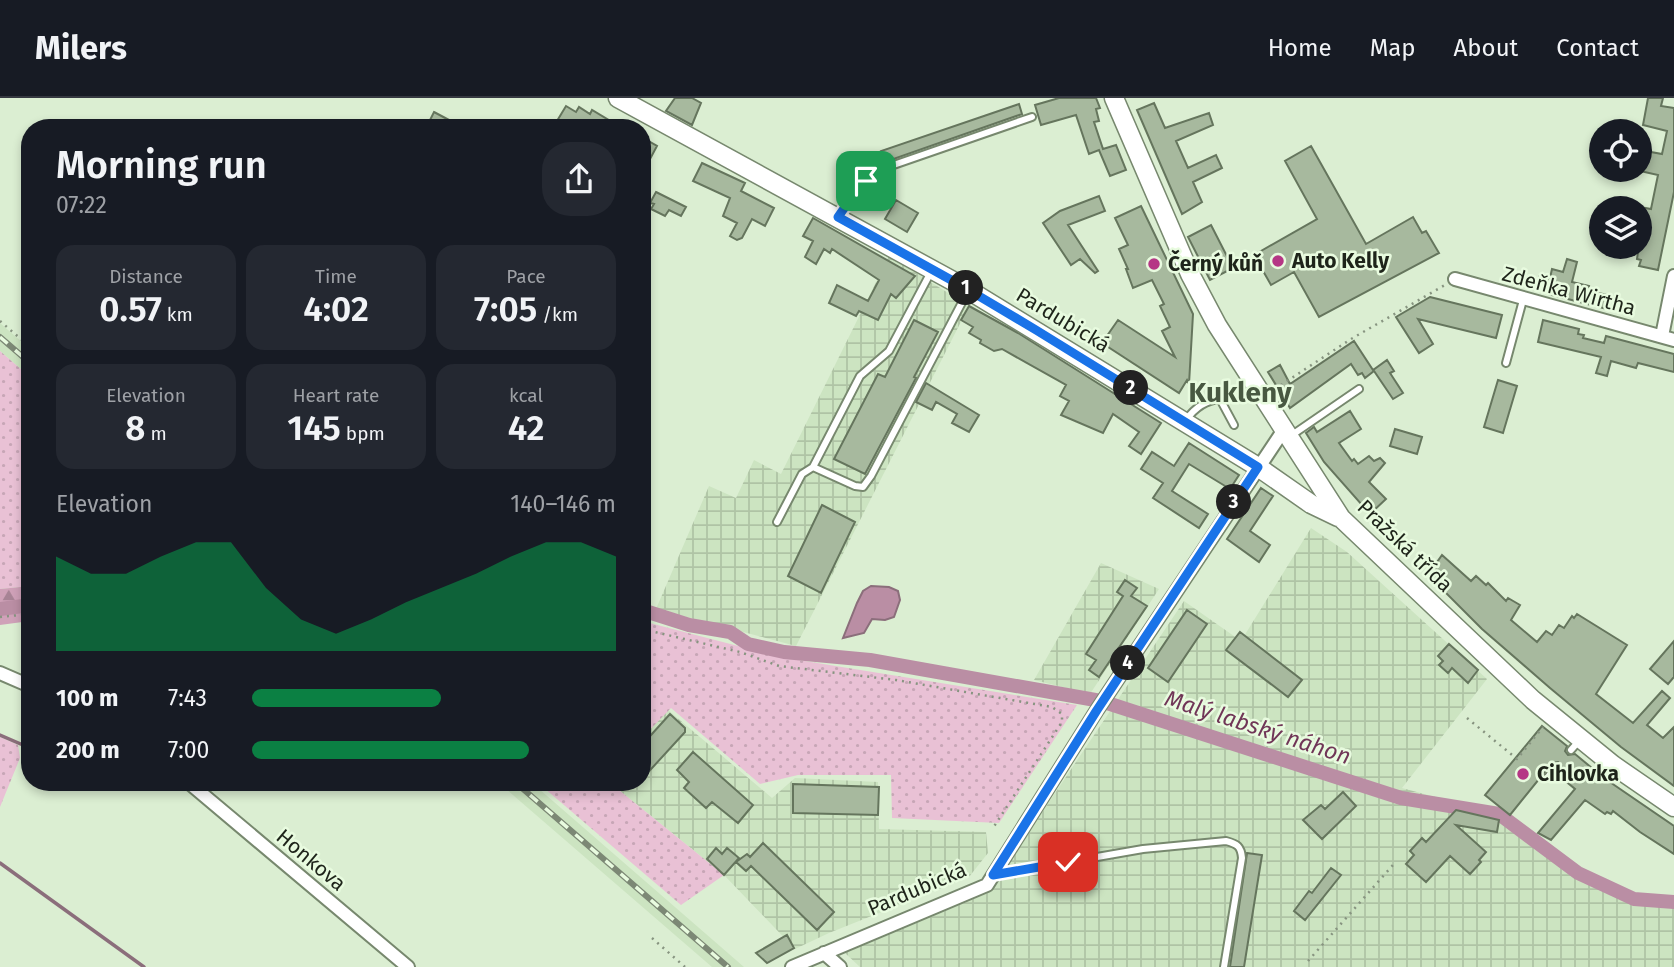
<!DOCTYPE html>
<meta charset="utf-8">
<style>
:root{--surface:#171b24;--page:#242831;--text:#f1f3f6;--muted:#9ea1a6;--line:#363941;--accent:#0b8043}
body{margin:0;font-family:"Fira Sans",sans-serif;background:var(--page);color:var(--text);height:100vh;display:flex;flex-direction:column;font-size:26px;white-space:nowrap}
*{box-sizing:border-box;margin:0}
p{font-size:23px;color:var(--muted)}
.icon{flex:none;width:38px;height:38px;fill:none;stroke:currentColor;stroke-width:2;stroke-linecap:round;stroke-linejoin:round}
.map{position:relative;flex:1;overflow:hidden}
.sheet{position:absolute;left:21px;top:21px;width:630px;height:672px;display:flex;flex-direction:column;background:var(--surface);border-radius:28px;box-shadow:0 4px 10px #0003}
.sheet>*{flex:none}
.buttons{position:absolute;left:1589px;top:21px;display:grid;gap:14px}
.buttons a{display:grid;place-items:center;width:63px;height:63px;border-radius:50%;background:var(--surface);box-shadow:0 4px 10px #0003;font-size:35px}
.pin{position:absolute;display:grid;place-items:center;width:60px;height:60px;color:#fff;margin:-30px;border-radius:14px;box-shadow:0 4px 10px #0006}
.km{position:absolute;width:35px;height:35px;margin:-18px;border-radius:50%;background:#222;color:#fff;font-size:19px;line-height:35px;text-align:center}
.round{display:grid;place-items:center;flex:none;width:74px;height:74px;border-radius:28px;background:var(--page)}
.overview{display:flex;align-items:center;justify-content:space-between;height:119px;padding:0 35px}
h1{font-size:38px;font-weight:600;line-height:52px}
.stats{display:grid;grid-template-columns:repeat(3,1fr);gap:10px;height:119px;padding:7px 35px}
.stats div{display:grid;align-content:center;border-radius:18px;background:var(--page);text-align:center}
.stats b{font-size:35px;font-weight:600}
.stats small{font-size:19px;font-weight:400}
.stats p{font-size:19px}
.chart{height:196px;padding:14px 35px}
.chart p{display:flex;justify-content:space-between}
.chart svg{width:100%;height:126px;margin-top:7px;fill:var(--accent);opacity:.7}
ul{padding:0 35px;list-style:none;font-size:23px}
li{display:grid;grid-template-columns:112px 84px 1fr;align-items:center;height:52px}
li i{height:18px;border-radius:9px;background:var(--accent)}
header{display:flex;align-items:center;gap:42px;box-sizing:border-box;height:98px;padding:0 35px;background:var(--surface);border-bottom:2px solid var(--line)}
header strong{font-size:33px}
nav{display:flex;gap:38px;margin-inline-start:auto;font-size:24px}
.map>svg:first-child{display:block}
</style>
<header>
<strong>Milers</strong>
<nav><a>Home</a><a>Map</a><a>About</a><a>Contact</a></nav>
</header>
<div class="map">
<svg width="1674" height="869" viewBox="0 0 1674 869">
<defs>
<pattern id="industrial-grid" width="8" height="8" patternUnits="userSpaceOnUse" patternTransform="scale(1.75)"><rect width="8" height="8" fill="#cce4c1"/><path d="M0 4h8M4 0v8" fill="none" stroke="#afc3a5"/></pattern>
<pattern id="grass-dots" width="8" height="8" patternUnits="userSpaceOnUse" patternTransform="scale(1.75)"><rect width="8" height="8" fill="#e9c1d5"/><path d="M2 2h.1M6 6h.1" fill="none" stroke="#c7a6b6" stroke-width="1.8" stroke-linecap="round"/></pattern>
<pattern id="forest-firs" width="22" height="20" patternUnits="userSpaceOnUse" patternTransform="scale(1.75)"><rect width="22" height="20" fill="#cfa1b8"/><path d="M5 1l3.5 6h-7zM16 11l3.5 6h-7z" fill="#a78395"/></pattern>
</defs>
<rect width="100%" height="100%" fill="#dbeed2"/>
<path fill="#cce4c1" d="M0 225 30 251V279L0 253Z
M498 684H531L744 869H712Z"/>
<path fill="url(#industrial-grid)" d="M889 158 969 208 796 548 656 511 709 388 736 400 754 362 781 376Z
M1311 430 1347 454 1487 581 1402 690 1499 716 1536 745 1623 799 1657 808 1674 809V869H860L845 855 988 795 1184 503 1241 543Z
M1101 465 1159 491 1090 596 1034 582Z
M668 612 772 700 795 680 878 684 879 731 986 734 988 755 969 779 829 835 795 851 724 777 609 684H642V640Z"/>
<path fill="url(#grass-dots)" d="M0 253 30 279V488L0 491Z
M642 523 780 559 1077 607 999 725 892 720 891 677H798L760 686 671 610 642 640Z
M0 639 18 647 20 660 0 709Z
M537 684H609L724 777 681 807Z"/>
<path fill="url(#forest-firs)" d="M30 488V523L0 527V491Z"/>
<path fill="#ba8ea4" stroke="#8b6e7b" stroke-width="2" d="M871 488 889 489 898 493 900 502 894 519 885 522 872 521 864 535 843 540 857 505 863 493Z"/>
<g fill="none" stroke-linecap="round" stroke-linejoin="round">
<path stroke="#8b6e7b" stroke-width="3.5" d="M0 637 30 650
M0 765 144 869"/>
<path stroke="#ba8ea4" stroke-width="14" d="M0 511 30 507
M642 512 689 527 730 534 748 546 784 554 870 562 1101 603 1401 700 1499 716 1578 775 1634 801 1674 804"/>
</g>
<path fill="#a7b99e" stroke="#65755d" stroke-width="2" d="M675 0H692L701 5 692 27 666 13Z
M1059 0H1096L1100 10 1096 11 1099 23 1094 24 1103 51 1116 47 1126 72 1110 78 1099 52 1089 56 1076 17 1041 27 1035 7Z
M1648 0H1663L1661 8 1674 10V94L1658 172 1639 168 1641 162 1637 161 1640 140 1643 141 1647 122 1640 120V109L1651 111 1658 77 1640 73V52L1662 56 1667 33 1643 27Z
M1154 5 1165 30 1209 15 1213 27 1176 43 1188 70 1216 57 1222 70 1193 84 1202 104 1182 116 1137 12Z
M1019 6 1022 16 885 64 881 53Z
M566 8 576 14 579 9 590 16 592 12 622 30H587L578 24 575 30H568L557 23Z
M434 14 464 30H426Z
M645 41 657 48 642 76V47Z
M1311 48 1366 146 1413 119 1422 135 1426 133 1439 155 1319 219 1294 174 1271 187 1254 157 1317 121 1285 63Z
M702 65 745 85 741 93 774 110 765 128 752 121 742 140 737 142 730 138 737 125 723 118 730 100 693 83Z
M656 94 686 109 681 118 669 112 665 118 651 111 654 106 650 105Z
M1099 98 1105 113 1068 127 1098 173 1095 175 1080 161 1071 167 1043 125 1060 113Z
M896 102 918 115 907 134 885 121Z
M1141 108 1193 216 1189 286 1187 282 1179 295 1102 245 1118 222 1175 259 1162 233 1170 229 1160 208 1164 206 1152 182 1133 190 1126 171H1128L1119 151 1128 147 1115 120Z
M813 120 915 178 896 200 891 196 878 222 859 213 856 218 829 205 837 187 868 203 879 182 832 151 830 155 824 151 816 166 805 159 813 143 803 138Z
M1211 127 1233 170 1210 182 1188 139Z
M1567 161 1577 164 1572 184 1589 188 1588 192 1610 198 1607 211 1548 196 1549 191 1537 188 1540 177 1550 180 1552 171 1563 174Z
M1430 199 1502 217 1496 240 1418 221 1433 246 1419 255 1396 219Z
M969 208 1018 235 1161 325 1141 356 1129 348 1139 334 1113 316 1103 335 1061 317 1069 303 1060 298 1066 287 1002 251 994 253 980 245 981 242 969 235 973 229 961 222Z
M914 222 938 234 914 279 916 280 865 376 834 361 878 276 885 279Z
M1543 222 1579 231 1578 236 1584 237 1583 240 1604 245 1606 238 1674 256V274L1638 265 1636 270 1611 263 1607 278 1596 275 1601 259 1538 244Z
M1354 243 1373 272 1387 262 1394 273 1390 275 1403 295 1393 301 1374 273 1365 280 1362 275 1358 277 1351 266 1290 310 1268 274 1280 267 1290 286Z
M1498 282 1517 288 1503 335 1484 329Z
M926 285 979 317 969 334 952 325 957 316 936 304 932 312 916 304Z
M1350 313 1361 331 1339 345 1352 363 1354 361 1358 366 1369 358 1374 363 1380 360 1385 365 1369 384 1386 401 1370 416 1324 364 1306 335 1314 329 1317 334Z
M1395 331 1422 339 1417 356 1390 348Z
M1189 345 1239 377 1230 391 1189 366 1172 393 1208 416 1199 430 1153 400 1163 385 1141 371 1152 354 1174 368Z
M1261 390 1273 398 1250 433 1270 447 1259 464 1227 441Z
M822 407 855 424 821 495 788 478Z
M1442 457 1471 483 1476 478 1486 487 1488 485 1506 503 1508 500 1520 507 1511 522 1537 544 1546 533 1552 537 1559 527 1564 530 1572 518 1574 520 1577 516 1627 547 1596 596 1633 625 1662 593 1670 600 1647 627 1663 640 1674 629V688L1621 649 1550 590 1482 531 1428 477Z
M1125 482 1137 490 1131 498 1147 508 1099 579 1089 572 1096 562 1086 556 1123 498 1117 494Z
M1187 512 1207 526 1168 584 1148 570Z
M1240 534 1302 582 1288 599 1226 552Z
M1674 543V579L1668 586 1650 571Z
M1449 546 1478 572 1468 585 1452 570 1448 575 1439 567 1443 563 1438 558Z
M670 616 685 630V634L642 681V647Z
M1542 628 1567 648 1565 653 1568 657 1575 656 1604 680 1674 728V756L1640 734 1613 713 1611 716 1607 714 1605 716 1585 702 1551 742 1538 735 1575 691 1557 676 1562 669 1558 664 1552 665 1510 717 1485 697Z
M693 654 753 707 738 725 712 704 706 710 684 690 689 684 677 672Z
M793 686 879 689 878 717 793 715Z
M1343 694 1356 708 1322 741 1303 722 1321 707 1325 711Z
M1456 712 1499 722 1497 734 1456 727 1486 754 1479 762 1481 764 1470 776 1450 758 1426 784 1406 766 1414 757 1410 753 1422 740 1426 744Z
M763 745 834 814 817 832 751 768 746 773 736 764 747 756 750 759Z
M716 750 722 756 727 750 739 760 724 777 707 761Z
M1247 755 1262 757 1244 869H1230Z
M1331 770 1341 777 1305 822 1294 813 1309 793 1312 795Z
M787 837 794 850 767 865 756 855Z"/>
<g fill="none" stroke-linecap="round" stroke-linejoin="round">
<g stroke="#77886e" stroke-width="10">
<path id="lane" d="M839 118 859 89 882 71 1032 19
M1506 265 1523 202
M1186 322C1194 311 1206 302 1220 301L1234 327
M1292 337 1359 291
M813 369 860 278 889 253 932 172
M777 424 802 376 813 369 855 388 863 389 871 378 968 193
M1571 652 1580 642
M1548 679 1556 669
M994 777 1143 751 1226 743C1237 746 1241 748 1242 760L1224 869"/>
</g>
<g stroke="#77886e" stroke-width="16">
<path id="street" d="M1455 181 1674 242
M1662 238 1674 178
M0 575 30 588
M188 684 408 869
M824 855 840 869
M792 869 987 787 1097 612 1283 333"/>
</g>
<g stroke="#77886e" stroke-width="21">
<path id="secondary" d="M618 0 962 188 1258 369 1311 406 1338 419
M1114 0 1190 176 1217 227 1341 420 1533 602 1613 667 1674 709"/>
</g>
<path stroke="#879480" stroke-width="2.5" stroke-dasharray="2 5" stroke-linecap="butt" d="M0 223 30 249
M1275 291 1351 241 1445 187
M0 519 30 516
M642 531 740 554 779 568 896 582 1052 609 1062 616V624L993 730
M1467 620 1517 661 1543 629
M652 840 685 869
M1308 863 1393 767"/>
<use href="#lane" stroke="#fff" stroke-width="6"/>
<use href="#street" stroke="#fff" stroke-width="12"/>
<use href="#secondary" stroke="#fff" stroke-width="18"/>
<g stroke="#7c8875" stroke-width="6">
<path id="rail" d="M0 239 30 265
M515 684 728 869"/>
</g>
<use href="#rail" stroke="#e8fbdf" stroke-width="3.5" stroke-dasharray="10" stroke-linecap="butt"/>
</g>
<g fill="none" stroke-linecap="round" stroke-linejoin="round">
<g stroke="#fff" stroke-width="14">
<path id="route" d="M866 83 859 89 838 119 962 188 1036 232 1258 369 1097 612 993 777 1068 764"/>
</g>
<use href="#route" stroke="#1a73e8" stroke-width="9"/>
</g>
<g fill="#b53785" stroke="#e8fbdf" stroke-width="2.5">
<circle cx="1278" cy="163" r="7"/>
<circle cx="1154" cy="166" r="7"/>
<circle cx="1523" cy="676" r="7"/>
</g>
<g text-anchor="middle" stroke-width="5" stroke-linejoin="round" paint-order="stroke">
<g font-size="21" font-weight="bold" fill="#1e241a" stroke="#e8fbdf" text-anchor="start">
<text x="1292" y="170">Auto Kelly</text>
<text x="1168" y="173">Černý kůň</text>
<text x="1537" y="683">Cihlovka</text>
</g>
<g font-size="21" fill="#1e241a" stroke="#e8fbdf">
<text transform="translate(1569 193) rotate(15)" y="7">Zdeňka Wirtha</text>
<text transform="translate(1063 222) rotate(31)" y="7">Pardubická</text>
<text transform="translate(1405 448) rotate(44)" y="7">Pražská třída</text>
<text transform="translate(311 762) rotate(40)" y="7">Honkova</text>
<text transform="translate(917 791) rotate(-23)" y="7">Pardubická</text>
</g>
<g font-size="23" font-style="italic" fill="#703657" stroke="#e8fbdf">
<text transform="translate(1258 629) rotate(18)" y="8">Malý labský náhon</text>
</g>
<g font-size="28" font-weight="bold" fill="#485841" stroke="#e8fbdf">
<text x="1240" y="304">Kukleny</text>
</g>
</g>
</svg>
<div class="buttons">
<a><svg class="icon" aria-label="locate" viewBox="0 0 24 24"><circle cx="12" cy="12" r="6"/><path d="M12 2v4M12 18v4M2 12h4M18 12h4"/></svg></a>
<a><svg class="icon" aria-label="layers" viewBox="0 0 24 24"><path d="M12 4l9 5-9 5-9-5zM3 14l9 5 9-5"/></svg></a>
</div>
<div class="pin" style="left:866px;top:83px;background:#1e9e55"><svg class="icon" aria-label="arrive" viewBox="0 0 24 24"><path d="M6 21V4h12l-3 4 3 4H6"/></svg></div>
<div class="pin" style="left:1068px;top:764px;background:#d93025"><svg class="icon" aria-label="check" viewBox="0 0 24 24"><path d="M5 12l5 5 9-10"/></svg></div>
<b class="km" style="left:966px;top:190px">1</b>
<b class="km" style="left:1131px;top:290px">2</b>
<b class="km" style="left:1234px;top:404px">3</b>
<b class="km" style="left:1128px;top:565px">4</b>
<section class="sheet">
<div class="overview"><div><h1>Morning run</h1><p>07:22</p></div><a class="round"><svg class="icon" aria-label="share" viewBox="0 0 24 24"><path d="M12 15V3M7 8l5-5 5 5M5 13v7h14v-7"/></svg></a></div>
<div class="stats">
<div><p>Distance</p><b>0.57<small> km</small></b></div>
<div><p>Time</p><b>4:02</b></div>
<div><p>Pace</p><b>7:05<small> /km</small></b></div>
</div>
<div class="stats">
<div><p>Elevation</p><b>8<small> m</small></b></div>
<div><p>Heart rate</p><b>145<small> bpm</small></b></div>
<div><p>kcal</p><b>42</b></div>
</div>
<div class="chart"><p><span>Elevation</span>140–146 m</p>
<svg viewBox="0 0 160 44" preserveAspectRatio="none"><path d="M0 44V11L10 17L20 17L30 11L40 6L50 6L60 22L70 33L80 38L90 33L100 27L110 22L120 17L130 11L140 6L150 6L160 11V44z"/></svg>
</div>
<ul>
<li><b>100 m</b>7:43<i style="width:52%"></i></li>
<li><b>200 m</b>7:00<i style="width:76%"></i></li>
</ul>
</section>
</div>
